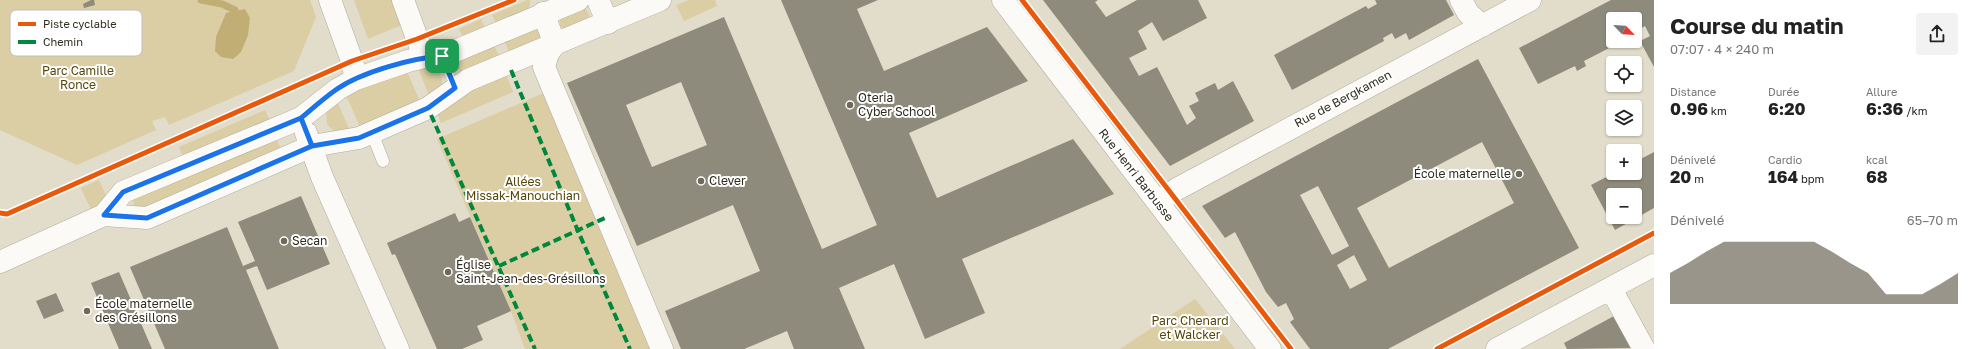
<!DOCTYPE html>
<html lang="fr">
<meta charset="utf-8">
<style>
:root{--surface:#fff;--page:#f2f2f2;--text:#222;--muted:#767676;--accent:#6e695a}
body{margin:0;font-family:"Golos Text",sans-serif;background:var(--page);color:var(--text);height:100vh;display:flex;flex-direction:column;font-size:15px;white-space:nowrap}
*{box-sizing:border-box;margin:0}
p{font-size:13px;color:var(--muted)}
.icon{flex:none;width:22px;height:22px;fill:none;stroke:currentColor;stroke-width:2;stroke-linecap:round;stroke-linejoin:round}
.map{position:relative;flex:1;overflow:hidden}
.panel{display:flex;flex-direction:column;background:var(--surface);width:320px}
.panel>*{flex:none}
.needle{width:26px;rotate:115deg}
.tools{position:absolute;left:1606px;top:12px;display:grid;gap:8px}
.tools a{display:grid;place-items:center;width:36px;height:36px;border-radius:4px;background:var(--surface);box-shadow:0 1px 3px #0004;font-size:20px}
.pin{position:absolute;display:grid;place-items:center;width:34px;height:34px;color:#fff;margin:-17px;border-radius:8px;box-shadow:0 2px 6px #0006}
.round{display:grid;place-items:center;flex:none;width:42px;height:42px;border-radius:4px;background:var(--page)}
.overview{display:flex;align-items:center;justify-content:space-between;height:68px;padding:0 16px}
h1{font-size:22px;font-weight:700;line-height:30px}
.metrics{display:grid;grid-template-columns:repeat(3,1fr);gap:6px;height:68px;padding:4px 16px}
.metrics div{display:grid;align-content:center}
.metrics b{font-size:17px;font-weight:700}
.metrics small{font-size:11px;font-weight:400}
.metrics p{font-size:11px}
.chart{height:112px;padding:8px 16px}
.chart p{display:flex;justify-content:space-between}
.chart svg{width:100%;height:72px;margin-top:4px;fill:var(--accent);opacity:.7}
main{display:flex;flex:1;min-height:0}
.map>svg:first-child{display:block}
</style>
<main>
<div class="map">
<svg width="1654" height="349" viewBox="0 0 1654 349">
<rect width="100%" height="100%" fill="#e2dcca"/>
<path fill="#dbcea4" d="M0 0H310L316 17 294 71 169 125 165 117 152 121 156 130 77 165 0 130Z
M354 0H393L402 25 368 39Z
M527 0H530C532 16 510 22 498 27L492 15Z
M689 0H715L717 6 684 21 676 5Z
M580 7C586 9 589 11 589 18L564 29 560 25V18Z
M481 19 487 32 465 41 459 29Z
M536 26 545 37 510 54 504 40Z
M493 44 501 59 460 72C456 67 456 64 459 58Z
M431 65C448 77 443 87 431 100L417 66Z
M406 69 421 104 361 129 346 95Z
M505 72 513 92 441 123 437 113 455 98Z
M546 92 656 349H525L511 311 437 139Z
M336 99 351 133 337 134 327 124 326 110Z
M265 110 271 123 184 159 179 147Z
M275 136 282 151 142 210 137 209 134 206 133 199Z
M99 180 107 198 92 212 81 188Z
M1195 299 1235 349H1120Z"/>
<path fill="#c0ae75" d="M245 9 250 18 248 35 241 52 233 59 221 57 215 51 216 37 226 13Z"/>
<g fill="none" stroke-linecap="round" stroke-linejoin="round">
<path stroke="#c0ae75" stroke-width="7" d="M201 0 222 4 235 10"/>
</g>
<path fill="#8e8a7c" fill-rule="evenodd" d="M91 0H94L95 5 84 8 83 4Z
M781 0H878L857 9 884 71 987 27 1028 81 909 133 937 198 1073 139 1114 194 962 259 985 313 925 339 894 264 839 288 865 349H794L787 331 744 349H681L665 311 760 271 733 205 637 246 567 83 724 17 822 249 877 225ZM681 82 707 145 652 167 626 105Z
M1043 0H1098L1095 2 1106 17 1137 0H1198L1207 18 1163 41 1152 22 1138 31 1147 49 1129 58 1139 76 1157 67 1187 125 1196 118 1189 106 1199 101 1195 93 1215 83 1218 90 1233 81 1254 121 1170 166Z
M1375 0H1446L1454 15 1409 40 1406 33 1395 39 1392 33 1383 38 1384 41 1292 90 1274 55 1366 6 1368 9 1377 4Z
M1611 0H1654V67L1640 41 1650 36 1645 26 1635 32V19H1613V41H1618L1614 43 1615 45 1584 61 1586 66 1577 71 1575 66 1538 84 1519 48Z
M1478 59 1579 248 1388 349H1310L1290 322 1294 319 1286 303 1278 307 1266 292 1235 232 1225 238 1202 206ZM1482 142 1514 203 1389 268 1357 208ZM1318 186 1349 246 1332 255 1300 195ZM1354 255 1367 280 1350 289 1337 265Z
M1654 152V208L1615 230 1591 185 1614 173H1635V162ZM1613 195H1635V217H1613Z
M301 196 330 264 267 290 257 266 246 270 279 349H165L130 267 227 227 243 266 255 261 238 222Z
M455 213 459 222 470 217 511 311 477 326 483 340 462 349H437L395 254 392 255 387 243Z
M119 272 152 349H119L91 283Z
M56 293 64 311 44 319 36 301Z
M1614 316 1631 348 1567 349 1564 343Z"/>
<g fill="none" stroke-linecap="round" stroke-linejoin="round">
<g stroke="#b1ac9e" stroke-width="13">
<path id="lane" d="M372 133 383 161"/>
</g>
<g stroke="#b1ac9e" stroke-width="23">
<path id="street" d="M330 0 352 61 356 79
M403 0 424 57
M598 0 608 23
M1461 0 1468 13 1482 26
M543 13 555 44 548 53 544 67 662 349
M306 133 322 177 398 349
M1158 202 1177 189 1530 0
M104 215 147 218 312 146 359 138 428 108 468 80 660 0
M0 262 104 215 123 192 301 118 338 89 356 79 408 61 424 57 443 56 578 0
M1611 289 1644 349
M1497 349 1654 265"/>
</g>
<g stroke="#b1ac9e" stroke-width="23">
<path id="secondary" d="M1003 0 1270 349"/>
</g>
<use href="#lane" stroke="#fbfaf7" stroke-width="12"/>
<use href="#street" stroke="#fbfaf7" stroke-width="22"/>
<use href="#secondary" stroke="#fbfaf7" stroke-width="22"/>
<path stroke="#00873e" stroke-width="4" stroke-dasharray="8 4" stroke-linecap="butt" d="M511 70 578 231 630 349
M431 115 535 349
M499 266 607 217"/>
<g stroke="#fff" stroke-width="8">
<path id="cycleway" d="M1022 0 1291 349
M0 213 7 214 352 61 417 39 514 0
M1437 349 1654 233"/>
</g>
<use href="#cycleway" stroke="#e8590c" stroke-width="5"/>
</g>
<g fill="none" stroke-linecap="round" stroke-linejoin="round">
<g stroke="#fff" stroke-width="8">
<path id="route" d="M442 56C412 58 362 72 337 89 324 98 313 108 301 118L312 146 147 218 104 215 123 192 301 118 312 146 359 138 428 108 455 88 442 56"/>
</g>
<use href="#route" stroke="#1a73e8" stroke-width="5"/>
</g>
<g fill="#6e695a" stroke="#fff" stroke-width="1.5">
<circle cx="850" cy="105" r="4"/>
<circle cx="1519" cy="174" r="4"/>
<circle cx="701" cy="181" r="4"/>
<circle cx="284" cy="241" r="4"/>
<circle cx="448" cy="272" r="4"/>
<circle cx="87" cy="311" r="4"/>
</g>
<g text-anchor="middle" stroke-width="4" stroke-linejoin="round" paint-order="stroke">
<g font-size="12" fill="#554508" stroke="#fff">
<text x="78" y="75">Parc Camille<tspan x="78" dy="14">Ronce</tspan></text>
<text x="523" y="186">Allées<tspan x="523" dy="14">Missak-Manouchian</tspan></text>
<text x="1190" y="325">Parc Chenard<tspan x="1190" dy="14">et Walcker</tspan></text>
</g>
<g font-size="12" fill="#2f2b1e" stroke="#fff" text-anchor="start">
<text x="858" y="102">Oteria<tspan x="858" dy="14">Cyber School</tspan></text>
<text x="1511" y="178" text-anchor="end">École maternelle</text>
<text x="709" y="185">Clever</text>
<text x="292" y="245">Secan</text>
<text x="456" y="269">Église<tspan x="456" dy="14">Saint-Jean-des-Grésillons</tspan></text>
<text x="95" y="308">École maternelle<tspan x="95" dy="14">des Grésillons</tspan></text>
</g>
<g font-size="12" fill="#2f2b1e" stroke="#fff">
<text transform="translate(1343 99) rotate(-28)" y="4">Rue de Bergkamen</text>
<text transform="translate(1136 175) rotate(52)" y="4">Rue Henri Barbusse</text>
</g>
</g>
<rect x="10" y="10" width="132" height="46" rx="6" fill="#fff" stroke="#c1bfbc" stroke-width="1"/>
<rect x="18" y="22" width="18" height="4" fill="#e8590c"/>
<rect x="18" y="40" width="18" height="4" fill="#00873e"/>
<g font-size="11" fill="#2f2b1e">
<text x="43" y="28">Piste cyclable</text>
<text x="43" y="46">Chemin</text>
</g>
</svg>
<div class="tools">
<a><svg class="needle" viewBox="-14 -14 28 28"><path d="M0-13l5 13h-10z" fill="#e53935"/><path d="M0 13l5-13h-10z" fill="#767676"/></svg></a>
<a><svg class="icon" aria-label="locate" viewBox="0 0 24 24"><circle cx="12" cy="12" r="6"/><path d="M12 2v4M12 18v4M2 12h4M18 12h4"/></svg></a>
<a><svg class="icon" aria-label="layers" viewBox="0 0 24 24"><path d="M12 4l9 5-9 5-9-5zM3 14l9 5 9-5"/></svg></a>
<a>+</a>
<a>−</a>
</div>
<div class="pin" style="left:442px;top:56px;background:#1e9e55"><svg class="icon" aria-label="arrive" viewBox="0 0 24 24"><path d="M6 21V4h12l-3 4 3 4H6"/></svg></div>
</div>
<section class="panel">
<div class="overview"><div><h1>Course du matin</h1><p>07:07 · 4 × 240 m</p></div><a class="round"><svg class="icon" aria-label="share" viewBox="0 0 24 24"><path d="M12 15V3M7 8l5-5 5 5M5 13v7h14v-7"/></svg></a></div>
<div class="metrics">
<div><p>Distance</p><b>0.96<small> km</small></b></div>
<div><p>Durée</p><b>6:20</b></div>
<div><p>Allure</p><b>6:36<small> /km</small></b></div>
</div>
<div class="metrics">
<div><p>Dénivelé</p><b>20<small> m</small></b></div>
<div><p>Cardio</p><b>164<small> bpm</small></b></div>
<div><p>kcal</p><b>68</b></div>
</div>
<div class="chart"><p><span>Dénivelé</span>65–70 m</p>
<svg viewBox="0 0 160 44" preserveAspectRatio="none"><path d="M0 44V25L10 19L20 12L30 6L40 6L50 6L60 6L70 6L80 6L90 12L100 19L110 25L120 38L130 38L140 38L150 32L160 25V44z"/></svg>
</div>
</section>
</main>
